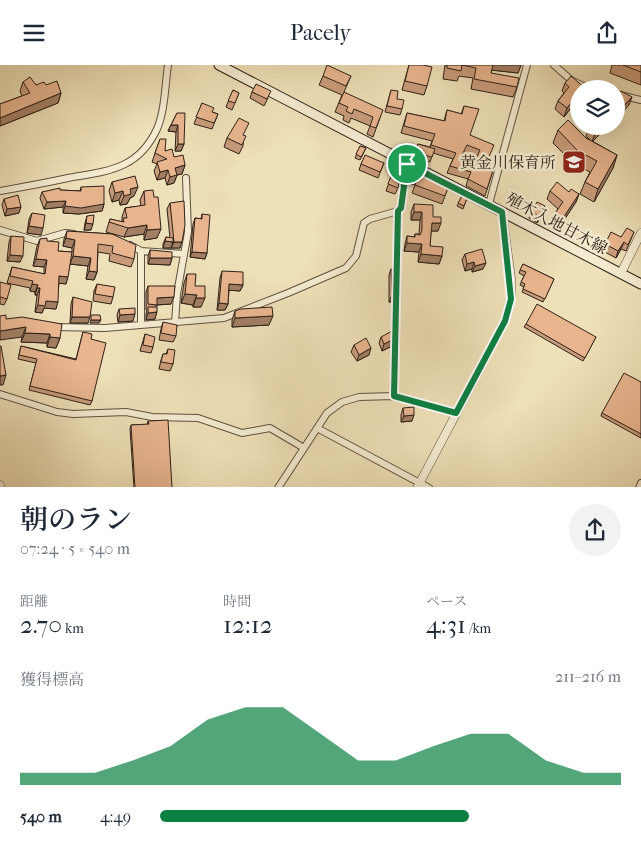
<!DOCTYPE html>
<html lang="ja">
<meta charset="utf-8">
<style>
:root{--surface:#fff;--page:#f2f2f3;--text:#1f2937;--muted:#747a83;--accent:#0b8043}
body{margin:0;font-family:"IM FELL French Canon","Noto Serif JP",serif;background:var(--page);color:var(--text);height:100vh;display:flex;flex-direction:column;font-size:19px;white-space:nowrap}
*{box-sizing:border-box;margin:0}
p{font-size:16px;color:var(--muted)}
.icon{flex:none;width:28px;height:28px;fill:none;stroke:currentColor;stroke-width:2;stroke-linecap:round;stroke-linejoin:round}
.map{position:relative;height:422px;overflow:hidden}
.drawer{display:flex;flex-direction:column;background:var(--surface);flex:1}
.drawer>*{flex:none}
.controls{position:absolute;left:570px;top:15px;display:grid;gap:10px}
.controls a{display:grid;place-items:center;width:55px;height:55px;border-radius:50%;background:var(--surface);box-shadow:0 5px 20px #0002;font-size:25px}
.pin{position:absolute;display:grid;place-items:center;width:42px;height:42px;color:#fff;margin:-21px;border:2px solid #fff;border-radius:50%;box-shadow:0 1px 5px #0007}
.round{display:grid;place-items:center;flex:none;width:52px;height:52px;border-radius:26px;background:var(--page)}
.headline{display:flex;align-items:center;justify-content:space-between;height:85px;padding:0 20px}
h1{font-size:28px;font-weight:600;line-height:38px}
.figures{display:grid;grid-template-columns:repeat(3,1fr);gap:8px;height:85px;padding:5px 20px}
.figures div{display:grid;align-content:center}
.figures b{font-size:25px;font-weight:600}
.figures small{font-size:14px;font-weight:400}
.figures p{font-size:14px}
.chart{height:140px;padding:10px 20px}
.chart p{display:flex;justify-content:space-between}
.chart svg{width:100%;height:90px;margin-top:5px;fill:var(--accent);opacity:.7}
ul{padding:0 20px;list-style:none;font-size:16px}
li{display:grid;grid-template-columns:80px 60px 1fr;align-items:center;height:38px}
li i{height:12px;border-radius:6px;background:var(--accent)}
header{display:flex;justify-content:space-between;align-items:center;height:65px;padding:0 20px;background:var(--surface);font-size:22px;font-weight:600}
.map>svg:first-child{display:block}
</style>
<header><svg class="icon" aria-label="menu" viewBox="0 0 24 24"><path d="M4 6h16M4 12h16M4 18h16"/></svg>Pacely<svg class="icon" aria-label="share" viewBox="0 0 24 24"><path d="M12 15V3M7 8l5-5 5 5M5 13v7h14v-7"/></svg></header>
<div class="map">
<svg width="641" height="423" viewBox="0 0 641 423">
<rect width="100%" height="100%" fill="#eee0b8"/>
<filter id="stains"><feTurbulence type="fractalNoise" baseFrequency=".004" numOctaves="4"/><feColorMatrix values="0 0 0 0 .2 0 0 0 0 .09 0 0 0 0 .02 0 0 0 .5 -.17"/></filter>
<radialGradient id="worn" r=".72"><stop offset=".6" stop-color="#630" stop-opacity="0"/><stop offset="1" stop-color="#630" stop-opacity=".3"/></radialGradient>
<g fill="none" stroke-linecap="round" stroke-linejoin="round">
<g stroke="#5e5140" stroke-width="8">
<path id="minor" d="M554 0 571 15 589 24
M616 29 641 35
M0 126C23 122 45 118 68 113 107 106 138 105 157 64 165 45 165 21 168 0
M489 139 527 0
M0 165 37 176 65 168 74 169
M130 180 141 186 184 189
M175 258 177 229 188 167 186 113
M141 260V186
M55 262 105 263 224 253 288 228 346 203 356 191 364 158 370 154 398 146
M0 329 57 347 73 349 126 347 152 352 198 353 242 368 270 363 304 383
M394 331 398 146 401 143 407 99
M317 363 429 423
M278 423 327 348 342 337 359 332 394 331 456 348
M639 423 641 418"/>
</g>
<g stroke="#5e5140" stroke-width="9">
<path id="tertiary" d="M621 208 641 168
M0 420V423
M417 423 505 256 511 233V213L502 147"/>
</g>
<g stroke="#2e2118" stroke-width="11">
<path id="secondary" d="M219 0 641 219"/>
</g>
<use href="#minor" stroke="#f4ebd1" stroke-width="6"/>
<use href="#tertiary" stroke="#f4ebd1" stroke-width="8"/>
<use href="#secondary" stroke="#f4ebd1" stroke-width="9"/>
</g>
<path fill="#c89c7b" stroke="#2e2118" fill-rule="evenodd" d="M409 0 427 21 424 30 402 25Z
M445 0H521L518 8 492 5 491 8 517 22 513 32 471 24 473 13 459 11 457 16 443 14Z
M612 0H641V20L610 8Z
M323 11H351L344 27 380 53 373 72 367 69 370 61 351 53 349 58 343 55 344 51 335 47 342 30 319 20Z
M23 17 36 20H46L61 28 58 38 0 61V39L22 31 20 26Z
M565 18 579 24V51L570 44 564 52 555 44 558 36 564 28 562 26Z
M233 25 239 28 232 45 226 42Z
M391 25 402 44 400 50 385 47Z
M252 27 268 33 264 41 250 33Z
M202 38 212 47 218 49 212 64 194 59Z
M464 41 470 70 488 96 495 99 485 131 466 121 468 114 447 108 453 94 433 88 430 97 413 93 418 79 430 82 432 76 401 68 407 48 444 56 447 45 461 49ZM464 87 477 92 475 96 462 92Z
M177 48 184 79 181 86H175L176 67 168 66Z
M590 61H605L604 65 592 76 617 90 613 103 594 137 580 129 585 117 590 107 573 98 553 78 558 65 586 73 590 75 586 71Z
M244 70 243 81 239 89 224 82 227 73Z
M160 74 165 86 185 100 182 109 177 110 174 118 167 120 165 113 157 115 154 106 157 99 152 97Z
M360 81 366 83 360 95 355 93Z
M384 98 378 113 359 105 361 99Z
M396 98 398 123 395 129 386 126Z
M417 102 426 112 441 117H450L442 139 412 128 415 120 411 119Z
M112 117 134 131 130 133 127 139 120 140 119 135 112 137 109 126Z
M81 122 104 139 102 146 79 149 63 148V142L44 144 40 133 42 127 60 125 80 126Z
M144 126 157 173 144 175V169L124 172 106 167 110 154 122 157V152L125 143 141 141 140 135Z
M550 126 569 127 579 129 576 137 560 161 552 156 555 148 558 144 547 134Z
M462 131 467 133 463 144 457 141Z
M4 134 19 148 5 151 2 140Z
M170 138 180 183H171V181V183H163V179L166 172 170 173 167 144Z
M414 139 433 152 438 166H431L430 181 442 191 439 199 418 197 419 187 404 186 405 179 407 171 414 172 415 169H419L420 155H411V147Z
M531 147 543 148 537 158 529 153Z
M32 148 41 170 27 168 29 154Z
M202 149 207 188 205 194 190 192 193 159 195 153 201 154Z
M87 151 91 165H84L85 158Z
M67 166 112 169 134 194 131 202 109 196 110 189 98 187 97 207 94 215 86 214 88 201 70 199 66 219 59 218 56 244 44 243 42 248 35 247 37 230H35V227L30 226V223L7 218 12 202 44 209V202L33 201 37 181 40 174 47 176 58 186 72 187V183L63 181 64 174Z
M634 167 626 186 621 184 616 193 603 186 605 179 621 172Z
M11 171 20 197 7 196 9 177Z
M150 185 172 193 170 200 148 199V191Z
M465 189 483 204 472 207V204L465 206 462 195Z
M523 199 554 214 543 237 522 227 524 222 520 220 524 211 519 208Z
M391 204 393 230 391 237H389V210Z
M222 206 243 220 240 226 229 225 228 239 225 245H217L220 213Z
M187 209 195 221 201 242H193V240L181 238 184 218Z
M0 217 7 234 4 240 0 239Z
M97 219 113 232 111 239 93 236 94 226Z
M148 221 171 239 157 240 155 254 146 255V249L147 245H146V227Z
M73 232 88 258H70L71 239Z
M119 244 133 256 118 257 117 250Z
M235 246 269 260 232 262V255Z
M6 254 60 273 56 283 47 282V278L21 277 22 272Z
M163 257 176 271 173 277 159 275 161 264Z
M526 259 596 272 583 296 524 262Z
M83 267 91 274 92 336 90 340 29 325 36 298 18 294 21 281 76 294Z
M145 269 153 282 151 288 140 286Z
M381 272 392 275 390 282 382 286 379 278Z
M354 280 369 290 357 296 351 287Z
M168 284 173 299 170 306 159 304 161 295 163 289H166Z
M641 317V373L601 351 602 348Z
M403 343 412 356 401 357V350Z
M148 356 172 423H134L130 364 131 360H147Z"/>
<path fill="#a27f64" stroke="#2e2118" d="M492 0H521L518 8 490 5Z
M61 28 58 38 0 61V53Z
M632 32 629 40 616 54V49Z
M573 36 570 44 564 52 567 43Z
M171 60H178L176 67 168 66Z
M602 61H605L604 65 592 77 595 69Z
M178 79H184L181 86H175Z
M617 90 613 103 594 137 598 124Z
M185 100 182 109 177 110 174 118 167 120 170 112 175 103Z
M168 105 165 113 157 115 160 107Z
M138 122 134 131 130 133 127 139 120 140 124 131 130 124Z
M123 126 119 135 112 137 115 128Z
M579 129 576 137 560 161 563 153Z
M66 136 63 142 44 144 47 137Z
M104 139 102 146 79 149 63 148 65 141Z
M545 141 543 148 537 158 539 151Z
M21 142 19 148 5 151 7 144Z
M414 147H422L420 155H411Z
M86 158 93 159 91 165H84Z
M432 158H441L438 166H429Z
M147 160 144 169 124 172 128 163Z
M29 161 43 163 41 170 27 168Z
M161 164 157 173 144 175 147 165Z
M66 173 75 175 72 183 63 181Z
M165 176 173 177 171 183H163Z
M174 177H182L180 183H171Z
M624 177 621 184 616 193 618 186Z
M407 178 422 179 419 187 404 186Z
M192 187 207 188 205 194 190 192Z
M421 189 442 191 439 199 418 197Z
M10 190 23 191 20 197 7 196Z
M73 191 91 193 88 201 70 199Z
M150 193H172L170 200 148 199Z
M36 194 47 195 44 202 33 201Z
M474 197 472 204 465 206 467 199Z
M486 198 483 204 472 207 475 201Z
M89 206 97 207 94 215 86 214Z
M59 211 68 212 66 219 57 218Z
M32 219 38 220 35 227 30 226Z
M229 219 243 220 240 226 227 225Z
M37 223H40L37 230H35Z
M185 229 197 230 193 240 181 238Z
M392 230H393L391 237H389Z
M174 232 171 239 155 240 157 233Z
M196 233H205L201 242H193Z
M46 236 58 237 56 244 44 243 42 248 35 247 38 240Z
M219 238 228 239 225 245H217Z
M157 247 155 254 146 255 148 248Z
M135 249 133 256 118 257 120 250Z
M273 251 269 260 232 262 235 253Z
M72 252H90L88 258H70Z
M91 255H101L99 258H90Z
M26 262 22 272 0 275V266Z
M25 268 50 269 47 278 21 277Z
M50 272 60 273 56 283 47 282Z
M392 275 390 282 382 286 384 279Z
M371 283 369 290 357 296 359 290Z
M6 310 3 320H0V311Z
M414 350 412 356 401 357 404 351Z"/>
<path fill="#e8b58f" stroke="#2e2118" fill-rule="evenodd" d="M327 0 351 11 346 21 323 11Z
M409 0H423L432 2 427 21 405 16Z
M447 0H493L491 8 519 13 517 22 474 14 476 3 462 0 461 6 447 3Z
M623 0H641V7Z
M571 11 586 24H579V41L573 36 567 43 558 36 569 22 565 18Z
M30 12 36 20 44 17 46 20 57 16 61 28 0 53V39L30 28 23 17Z
M256 19 271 26 267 34 252 27Z
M233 25 239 28 235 38 228 36Z
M391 25 398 26 397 34 404 35 402 44 387 41Z
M621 26 632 32 616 49V31Z
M344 27 383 45 376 63 370 61 373 52 354 44 352 49 346 46 348 42 339 38Z
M202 38 214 43 212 47 218 49 214 58 196 52Z
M464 41 479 44 470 70 494 80 487 96 495 99 487 124 468 114 471 107 450 101 456 88 431 80 435 69 404 61 407 48 445 56 447 45 462 49ZM467 80 480 85 475 96 461 92Z
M177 48H185L184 79H178V60H171Z
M239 53 249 58 243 70 246 71 242 80 227 73Z
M568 55 586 73 617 90 598 124 585 117 597 96 578 86 558 65Z
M590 61H602L595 69 589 62Z
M160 74H166L165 86 172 84 174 92 183 90 185 100 175 103 177 110 170 112 168 105 160 107 157 97 167 94 155 88Z
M418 79 435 84 432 92 415 88Z
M360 81 366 83 361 92 356 89Z
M365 90 384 98 380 107 361 99Z
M396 98 403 100 398 123 388 119Z
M417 102 428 106 426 112 441 117 442 114 450 117 445 131 415 120 418 111 414 110Z
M135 111 138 122 130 124 131 129 124 131 123 126 115 128 112 117Z
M557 117 569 127 571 124 579 129 563 153 555 148 563 137 550 126Z
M104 121V139L81 143 65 141 66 136 47 137 42 127 60 123V125L81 126V122Z
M153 125 154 132H158L161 164 147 165V160L128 163 109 157 110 154 124 157 123 153H127L125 143 145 140 144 126Z
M18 130 21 142 7 144 4 134Z
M462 131 467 133 464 141 458 138Z
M184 136 185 160 182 177H174L170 138Z
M537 137 545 141 539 151 531 147Z
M414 139 433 140V152H441V158H432L430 181 443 182 442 191 421 189 422 179 407 178V171L415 172V169L420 170 422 165V147H414Z
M32 148 45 150 43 163 29 161Z
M202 149 210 150 207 188 192 187 195 153 202 154Z
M94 150 93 159 86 158 87 151Z
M627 163 634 167 628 180 624 177 618 186 605 179 611 167 621 172Z
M67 166 112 169 136 180 134 194 112 188 113 181 98 179 97 207 89 206 91 193 73 191 75 175 66 173Z
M11 171 24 172 23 191 10 190Z
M166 172 173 173V177L165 176Z
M47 173V176L59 177 58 186 72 187 68 212 59 211 58 237 46 236 45 241 38 240 40 223H37L38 220 32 219 33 216 10 211 12 202 45 209 47 195 36 194 40 174Z
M482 184 486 198 475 201 474 197 467 199 465 189Z
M150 185 172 187V193H150Z
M523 199 554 214 545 234 523 224 525 219 521 217 526 207 520 205Z
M391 204H394L393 230H392Z
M222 206 243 207V220L229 219 228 239 219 238Z
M187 209H196L195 221H205V233H196L197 230 185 229Z
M0 217 11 220 7 234 0 232Z
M97 219 115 222 113 232 95 229Z
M148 221H175L174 232 157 233V240L148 239Z
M73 232 92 237 90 252H72Z
M537 239 596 272 585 293 526 259Z
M148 242H157V247L148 248Z
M272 242 273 251 235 253V246L241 244Z
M135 243V249L120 250 119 244Z
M6 250V254L22 252 62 259 60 273 50 272V269L25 268 26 262 0 266V251Z
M91 250H100L101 255H91Z
M163 257 177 260 176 271 161 268Z
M392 266V275L384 279 381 272Z
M83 267 92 269 91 274 106 278 92 336 30 321 37 294 19 290 21 281 76 295Z
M145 269 155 272 153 282 143 280Z
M366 273 371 283 359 290 354 280Z
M0 281H1L6 310 0 311Z
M168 284 175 285 173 299 161 297 163 289H167Z
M624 308 641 317V369L602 348Z
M414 342V350L404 351 403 343Z
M168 355 172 423H135L131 360 149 359 148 356Z"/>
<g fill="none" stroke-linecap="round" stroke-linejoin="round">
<g stroke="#fff" stroke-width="10">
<path id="route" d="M407 99 502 147 511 234 505 256 456 348 394 331 398 146 401 143Z"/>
</g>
<use href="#route" stroke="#0b8043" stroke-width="6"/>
</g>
<defs>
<g id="school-square" transform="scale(1.25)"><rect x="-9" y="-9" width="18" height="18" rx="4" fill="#8f2418" stroke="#f4ebd1"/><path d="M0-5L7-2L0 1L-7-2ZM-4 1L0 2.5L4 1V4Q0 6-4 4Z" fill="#fff"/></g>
</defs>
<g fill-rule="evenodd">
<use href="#school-square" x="574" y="97"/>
</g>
<g text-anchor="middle" stroke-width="5" stroke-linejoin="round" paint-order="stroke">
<g font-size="16" fill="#2e2118" stroke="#f4ebd1" text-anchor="end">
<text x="556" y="103">黄金川保育所</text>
</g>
<g font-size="16" fill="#2e2118" stroke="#f4ebd1">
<text transform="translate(557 158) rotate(28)" y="6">殖木入地甘木線</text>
</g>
</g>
<rect width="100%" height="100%" filter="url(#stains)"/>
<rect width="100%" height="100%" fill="url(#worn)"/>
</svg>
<div class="controls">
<a><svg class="icon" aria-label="layers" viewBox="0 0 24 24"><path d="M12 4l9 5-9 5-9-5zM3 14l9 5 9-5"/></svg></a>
</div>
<div class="pin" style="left:407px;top:99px;background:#1e9e55"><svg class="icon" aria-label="arrive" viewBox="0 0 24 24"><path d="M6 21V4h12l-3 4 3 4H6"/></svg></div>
</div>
<section class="drawer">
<div class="headline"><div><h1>朝のラン</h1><p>07:24 · 5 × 540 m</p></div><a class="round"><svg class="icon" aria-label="share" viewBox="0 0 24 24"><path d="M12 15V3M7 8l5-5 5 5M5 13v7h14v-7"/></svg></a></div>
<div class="figures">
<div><p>距離</p><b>2.70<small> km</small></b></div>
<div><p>時間</p><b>12:12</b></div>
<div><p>ペース</p><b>4:31<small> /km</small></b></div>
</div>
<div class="chart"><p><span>獲得標高</span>211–216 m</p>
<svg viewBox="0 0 160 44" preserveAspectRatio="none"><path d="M0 44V38L10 38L20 38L30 32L40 25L50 12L60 6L70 6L80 19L90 32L100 32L110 25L120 19L130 19L140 32L150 38L160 38V44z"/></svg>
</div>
<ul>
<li><b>540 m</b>4:49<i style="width:67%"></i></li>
</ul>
</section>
